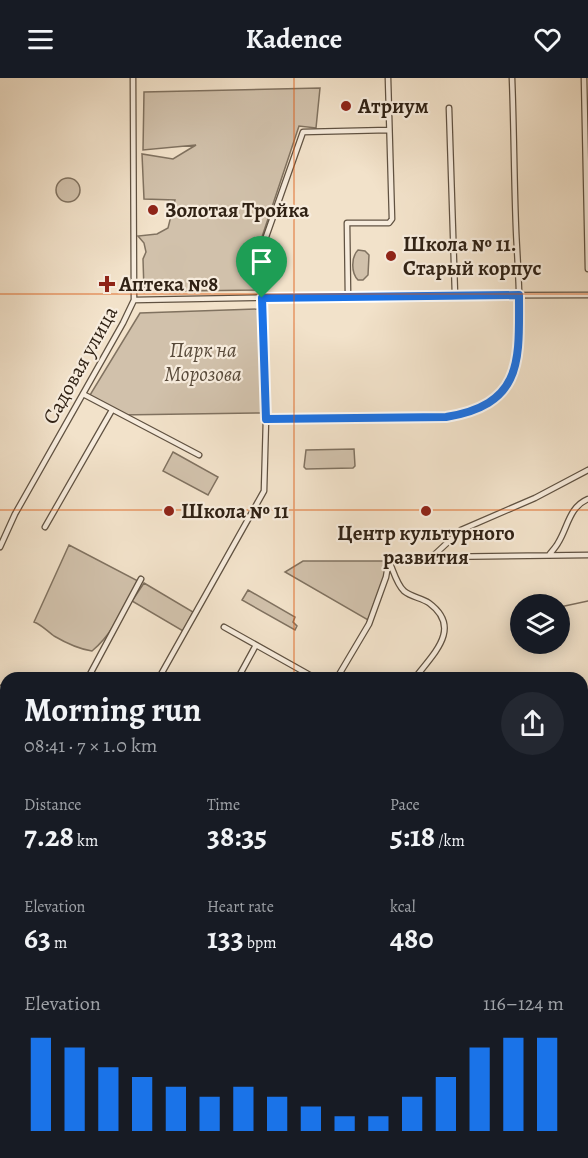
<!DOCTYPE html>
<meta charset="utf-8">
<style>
:root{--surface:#171b24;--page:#242831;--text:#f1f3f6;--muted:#9ea1a6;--accent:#1a73e8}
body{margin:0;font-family:Alegreya,serif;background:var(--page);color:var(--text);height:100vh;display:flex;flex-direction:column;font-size:22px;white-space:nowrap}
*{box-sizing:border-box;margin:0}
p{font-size:20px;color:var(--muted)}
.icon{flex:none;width:33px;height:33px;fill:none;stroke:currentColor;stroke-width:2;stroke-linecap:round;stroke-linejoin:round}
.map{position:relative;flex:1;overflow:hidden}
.drawer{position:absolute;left:0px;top:594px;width:588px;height:486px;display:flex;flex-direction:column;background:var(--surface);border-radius:18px 18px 0 0;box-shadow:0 3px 15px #0003}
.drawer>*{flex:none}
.buttons{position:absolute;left:510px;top:516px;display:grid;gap:12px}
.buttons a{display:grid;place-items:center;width:60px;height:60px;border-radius:50%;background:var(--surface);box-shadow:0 3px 15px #0003;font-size:30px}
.pin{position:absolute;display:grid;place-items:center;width:51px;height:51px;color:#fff;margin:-62px -26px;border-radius:50% 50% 50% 0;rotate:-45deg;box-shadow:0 0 6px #0007}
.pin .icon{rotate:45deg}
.round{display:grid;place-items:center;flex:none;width:63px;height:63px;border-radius:32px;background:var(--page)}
.overview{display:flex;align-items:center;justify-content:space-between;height:102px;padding:0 24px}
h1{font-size:33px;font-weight:700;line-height:45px}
.figures{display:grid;grid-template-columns:repeat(3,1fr);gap:9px;height:102px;padding:6px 24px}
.figures div{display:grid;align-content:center}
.figures b{font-size:30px;font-weight:700}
.figures small{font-size:16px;font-weight:400}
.figures p{font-size:16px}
.chart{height:168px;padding:12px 24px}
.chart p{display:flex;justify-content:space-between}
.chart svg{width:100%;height:108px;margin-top:6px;stroke:var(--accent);stroke-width:6}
header{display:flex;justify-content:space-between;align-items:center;height:78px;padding:0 24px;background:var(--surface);font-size:27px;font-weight:700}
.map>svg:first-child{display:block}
</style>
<header><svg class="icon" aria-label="menu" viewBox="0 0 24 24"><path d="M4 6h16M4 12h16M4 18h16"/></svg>Kadence<svg class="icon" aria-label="heart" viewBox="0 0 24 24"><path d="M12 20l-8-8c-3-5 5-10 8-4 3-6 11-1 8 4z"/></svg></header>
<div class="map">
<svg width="588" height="1080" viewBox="0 0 588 1080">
<rect width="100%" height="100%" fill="#f2e2ca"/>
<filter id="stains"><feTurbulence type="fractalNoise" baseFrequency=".00333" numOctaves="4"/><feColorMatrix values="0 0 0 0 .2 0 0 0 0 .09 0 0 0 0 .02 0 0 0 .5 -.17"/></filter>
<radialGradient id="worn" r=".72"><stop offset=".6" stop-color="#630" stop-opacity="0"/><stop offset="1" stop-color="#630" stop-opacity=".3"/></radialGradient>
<path fill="#d1c1ab" stroke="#807260" stroke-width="1.5" d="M320 10 316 50 299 48 257 174 256 212 186 213 178 207 177 203 169 204 144 213 143 181 146 174 144 165 138 158 157 156 168 150 175 122 144 121 142 76 173 81 196 67 143 72 144 14Z
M56 112a12 12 0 1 1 24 0a12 12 0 1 1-24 0Z
M358 172 365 173 369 177 368 197 363 202H358C351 195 351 179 358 172Z
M258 231 262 335 118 337 90 317 140 235Z
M354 371 355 388 353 390 306 391 304 389 306 372Z
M173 374 218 399 208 417 163 393Z
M69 467 138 503C125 527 114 555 92 573 78 571 66 565 54 558 47 553 42 547 34 544Z
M303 483H384L385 499 368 542 285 494Z
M144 505 193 534 183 553 132 523Z
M248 512 295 539 293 544 297 548 295 552 242 522Z"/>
<path fill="#b0a18c" stroke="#7d6e5c" stroke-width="1.5" d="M151 1074H282L261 1080H136Z"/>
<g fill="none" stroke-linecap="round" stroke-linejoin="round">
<path stroke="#7d6e5c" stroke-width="1.5" d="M560 529 588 523
M513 549 520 543"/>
<g stroke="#605242" stroke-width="7">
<path id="minor" d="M584 0 588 191
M449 30 455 217
M348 218 347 145H389L392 141 388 0
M134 222 348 218 588 217
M83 316 199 377
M266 341 446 339C473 334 495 326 511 302 526 279 517 182 516 151 514 101 514 50 512 0
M45 449 112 332
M0 469 15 436 123 245 134 222 133 0
M549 477C552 473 556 469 558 465 568 449 569 429 588 421
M432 479 588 477
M389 483C393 492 397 507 404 513 411 519 422 520 429 525 463 550 433 576 415 600
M224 549 315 600
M88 600 141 501
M159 600 264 413 266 341 261 173 303 54 389 52
M238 600 256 567
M337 600 369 546 386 499 388 487 392 481 432 479 461 452 535 420 588 392
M0 610 6 613
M0 668 6 657
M0 805 6 799
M0 863 6 869
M0 900 6 895
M0 964H6
M582 997 588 994
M0 1048 6 1049
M582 1053 588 1052
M409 1074 412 1080
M502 1074 506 1080
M345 1080 358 1074
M509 1080 521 1074"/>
</g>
<use href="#minor" stroke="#f7ecdd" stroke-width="4.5"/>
</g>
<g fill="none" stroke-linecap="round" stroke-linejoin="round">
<g stroke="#fff" stroke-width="12">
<path id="route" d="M519 217C519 282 524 326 446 339L266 341 262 220Z"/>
</g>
<use href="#route" stroke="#1a73e8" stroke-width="8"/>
</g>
<path fill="none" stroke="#df560c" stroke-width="1.5" stroke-opacity="0.55" d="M294 0V600M0 216H588M0 432H588M0 648H6M582 648H588M0 864H6M582 864H588M294 1074V1080"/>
<g fill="#8f2418" stroke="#f7ecdd" stroke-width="2">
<circle cx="346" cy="28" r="6"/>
<circle cx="153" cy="132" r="6"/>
<circle cx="391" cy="178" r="6"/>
<path d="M104 197h6v6h6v6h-6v6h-6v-6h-6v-6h6z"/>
<circle cx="169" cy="433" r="6"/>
<circle cx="426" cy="433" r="6"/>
</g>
<g text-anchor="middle" stroke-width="4.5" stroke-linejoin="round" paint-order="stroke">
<g font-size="21" font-weight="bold" fill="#302215" stroke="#f7ecdd" text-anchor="start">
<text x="358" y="35">Атриум</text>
<text x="165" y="139">Золотая Тройка</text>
<text x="403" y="173">Школа № 11.<tspan x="403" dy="24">Старый корпус</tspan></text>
<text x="119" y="213">Аптека №8</text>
<text x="181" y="440">Школа № 11</text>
<text x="426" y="462" text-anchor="middle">Центр культурного<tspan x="426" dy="24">развития</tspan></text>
</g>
<g font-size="21" font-style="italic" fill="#584a3a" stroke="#f7ecdd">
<text x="203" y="279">Парк на<tspan x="203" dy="24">Морозова</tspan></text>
</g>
<g font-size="21" fill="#302215" stroke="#f7ecdd">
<text transform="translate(80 287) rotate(-61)" y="7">Садовая улица</text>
</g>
</g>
<rect width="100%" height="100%" filter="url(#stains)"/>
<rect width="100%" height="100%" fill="url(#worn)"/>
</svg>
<div class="buttons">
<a><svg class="icon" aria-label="layers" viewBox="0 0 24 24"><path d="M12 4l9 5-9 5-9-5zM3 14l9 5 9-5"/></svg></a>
</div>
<div class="pin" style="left:262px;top:220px;background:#1e9e55"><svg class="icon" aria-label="arrive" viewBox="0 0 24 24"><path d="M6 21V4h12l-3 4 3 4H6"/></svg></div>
<section class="drawer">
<div class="overview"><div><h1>Morning run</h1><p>08:41 · 7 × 1.0 km</p></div><a class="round"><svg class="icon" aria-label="share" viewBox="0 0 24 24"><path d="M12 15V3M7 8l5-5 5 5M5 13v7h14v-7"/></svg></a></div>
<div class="figures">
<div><p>Distance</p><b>7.28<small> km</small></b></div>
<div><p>Time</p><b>38:35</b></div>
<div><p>Pace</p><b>5:18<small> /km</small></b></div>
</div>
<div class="figures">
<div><p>Elevation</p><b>63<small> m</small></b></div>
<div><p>Heart rate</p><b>133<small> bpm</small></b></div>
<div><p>kcal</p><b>480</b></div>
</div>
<div class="chart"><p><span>Elevation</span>116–124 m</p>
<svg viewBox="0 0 160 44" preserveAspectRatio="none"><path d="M5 44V6M15 44V10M25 44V18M35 44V22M45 44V26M55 44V30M65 44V26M75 44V30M85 44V34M95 44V38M105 44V38M115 44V30M125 44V22M135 44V10M145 44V6M155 44V6"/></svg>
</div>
</section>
</div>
